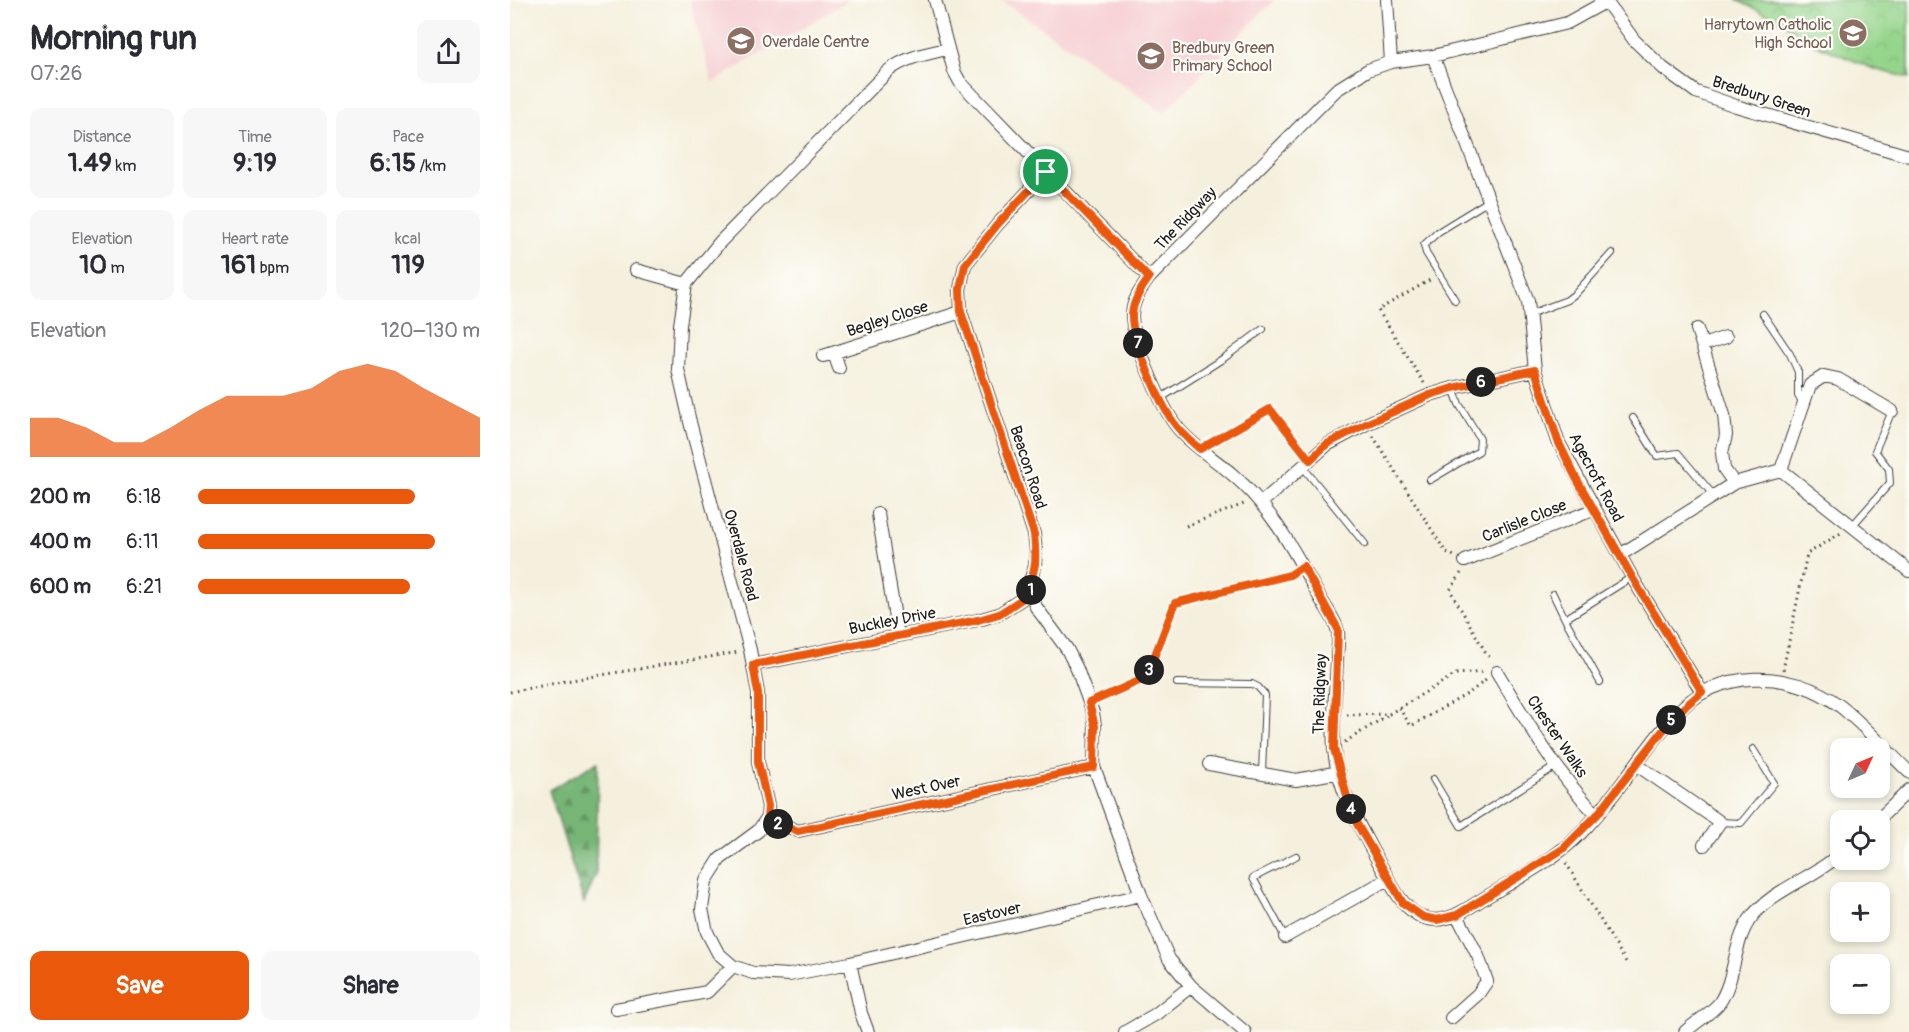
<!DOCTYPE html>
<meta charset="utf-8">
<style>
:root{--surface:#fff;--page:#f7f7f7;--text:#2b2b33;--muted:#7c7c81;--accent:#ea580c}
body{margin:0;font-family:Pangolin,sans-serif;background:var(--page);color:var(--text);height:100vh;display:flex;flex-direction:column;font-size:22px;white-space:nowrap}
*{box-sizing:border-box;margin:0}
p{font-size:20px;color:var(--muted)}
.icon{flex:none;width:33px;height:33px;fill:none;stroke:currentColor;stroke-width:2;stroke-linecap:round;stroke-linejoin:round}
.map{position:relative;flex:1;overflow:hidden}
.drawer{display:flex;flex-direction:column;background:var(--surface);width:510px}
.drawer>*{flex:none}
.needle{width:39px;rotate:46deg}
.tools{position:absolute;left:1320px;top:738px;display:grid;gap:12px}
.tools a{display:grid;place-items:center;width:60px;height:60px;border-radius:12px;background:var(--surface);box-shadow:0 3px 9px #0003;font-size:30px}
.pin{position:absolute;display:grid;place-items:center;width:51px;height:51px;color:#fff;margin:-26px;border:3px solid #fff;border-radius:50%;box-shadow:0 2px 6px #0007}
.km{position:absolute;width:30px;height:30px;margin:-15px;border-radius:50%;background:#222;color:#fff;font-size:16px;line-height:30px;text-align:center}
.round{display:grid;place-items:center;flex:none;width:63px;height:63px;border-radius:12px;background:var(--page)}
.headline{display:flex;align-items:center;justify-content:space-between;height:102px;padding:0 30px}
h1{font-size:33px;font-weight:700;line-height:45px}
.metrics{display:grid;grid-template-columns:repeat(3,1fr);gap:9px;height:102px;padding:6px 30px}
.metrics div{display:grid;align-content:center;border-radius:12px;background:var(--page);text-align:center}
.metrics b{font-size:26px;font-weight:700}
.metrics small{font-size:16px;font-weight:400}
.metrics p{font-size:16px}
.chart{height:168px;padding:12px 30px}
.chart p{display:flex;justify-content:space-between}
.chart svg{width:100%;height:108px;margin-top:6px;fill:var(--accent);opacity:.7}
.cta{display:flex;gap:12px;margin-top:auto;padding:12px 30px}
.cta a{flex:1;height:69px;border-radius:12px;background:var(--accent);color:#fff;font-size:24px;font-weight:700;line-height:69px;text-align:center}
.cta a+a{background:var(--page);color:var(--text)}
ul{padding:0 30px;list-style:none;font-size:20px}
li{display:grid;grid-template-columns:96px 72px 1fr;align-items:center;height:45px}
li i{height:15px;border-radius:8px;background:var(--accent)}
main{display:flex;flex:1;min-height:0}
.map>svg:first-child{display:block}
</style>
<main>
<section class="drawer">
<div class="headline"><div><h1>Morning run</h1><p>07:26</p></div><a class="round"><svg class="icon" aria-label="share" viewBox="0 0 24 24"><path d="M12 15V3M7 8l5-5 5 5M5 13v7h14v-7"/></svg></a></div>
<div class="metrics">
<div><p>Distance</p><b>1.49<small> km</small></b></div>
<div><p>Time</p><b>9:19</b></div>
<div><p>Pace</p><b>6:15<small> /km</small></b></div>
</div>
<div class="metrics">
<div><p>Elevation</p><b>10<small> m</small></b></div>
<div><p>Heart rate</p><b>161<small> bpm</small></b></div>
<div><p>kcal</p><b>119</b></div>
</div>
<div class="chart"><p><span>Elevation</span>120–130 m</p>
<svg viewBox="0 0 160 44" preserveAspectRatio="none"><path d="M0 44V28L10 28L20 32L30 38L40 38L50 32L60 25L70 19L80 19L90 19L100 16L110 9L120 6L130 9L140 16L150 22L160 28V44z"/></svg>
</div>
<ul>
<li><b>200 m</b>6:18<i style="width:77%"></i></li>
<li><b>400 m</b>6:11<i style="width:84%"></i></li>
<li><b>600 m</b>6:21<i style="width:75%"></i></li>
</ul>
<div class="cta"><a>Save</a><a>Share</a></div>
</section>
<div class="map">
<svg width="1399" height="1032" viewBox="0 0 1399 1032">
<defs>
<pattern id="forest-firs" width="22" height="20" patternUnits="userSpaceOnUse" patternTransform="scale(1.5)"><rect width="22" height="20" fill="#77b677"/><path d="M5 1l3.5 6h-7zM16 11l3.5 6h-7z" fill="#619361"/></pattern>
<pattern id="park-crowns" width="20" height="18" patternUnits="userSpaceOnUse" patternTransform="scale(1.5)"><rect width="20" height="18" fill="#94d48b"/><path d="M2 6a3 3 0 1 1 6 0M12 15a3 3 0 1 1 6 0" fill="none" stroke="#7fb577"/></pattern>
</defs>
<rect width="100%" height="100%" fill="#fdfcf7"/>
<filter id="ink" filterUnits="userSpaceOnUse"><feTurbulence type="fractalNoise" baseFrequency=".0167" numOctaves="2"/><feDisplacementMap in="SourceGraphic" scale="12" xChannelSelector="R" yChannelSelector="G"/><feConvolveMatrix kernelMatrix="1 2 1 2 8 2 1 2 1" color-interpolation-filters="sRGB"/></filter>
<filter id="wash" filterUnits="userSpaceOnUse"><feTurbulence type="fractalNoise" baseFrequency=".008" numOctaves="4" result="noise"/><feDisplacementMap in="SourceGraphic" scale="24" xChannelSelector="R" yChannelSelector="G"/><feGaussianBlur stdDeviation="1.35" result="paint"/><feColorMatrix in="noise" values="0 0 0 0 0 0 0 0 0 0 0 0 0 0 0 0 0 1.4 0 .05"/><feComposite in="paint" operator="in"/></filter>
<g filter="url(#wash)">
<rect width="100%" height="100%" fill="#f5f0dd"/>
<path fill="#f7cfd3" d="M180 0H339L202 83Z
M491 0H764L654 113Z"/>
<path fill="url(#forest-firs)" stroke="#4a694a" stroke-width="1.5" d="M88 762 86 874 74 903 39 790Z"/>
<path fill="url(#park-crowns)" stroke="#587854" stroke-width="1.5" d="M1227 0H1399V78L1364 69 1302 43 1272 22Z"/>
</g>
<g filter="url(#ink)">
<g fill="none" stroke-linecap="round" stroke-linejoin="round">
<g stroke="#3d3c39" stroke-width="8">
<path id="lane" d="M945 300 916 253 914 245 928 232 980 200
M1020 314 1057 300 1066 293 1102 253
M1253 314 1280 354 1288 372V396L1293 402
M651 398 714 358 753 329
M1123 418 1147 456 1168 453 1204 496
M793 467 855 544
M920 480 969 451 970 439 949 404 943 388
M1342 526 1380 483 1379 469 1365 451 1382 411
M1043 594 1055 619
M1090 682 1055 619 1122 577
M667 683 742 684 748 687 755 695 752 774
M923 779 951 826 1046 766
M1210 822 1231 823 1264 783 1243 749
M775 937 743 878 786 856"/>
</g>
<g stroke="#3d3c39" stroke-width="14">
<path id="street" d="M425 0 444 71 450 82 639 278
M877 0 881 62
M1095 0 1124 40 1153 68 1186 92 1226 106 1399 156
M1095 2 1057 23 923 56 881 62 858 70 826 90 639 278C631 289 623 300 622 314 621 338 652 408 667 427 682 446 705 459 723 475 762 508 785 553 809 596 815 607 826 620 828 632 829 641 827 651 827 659 826 688 822 719 824 748 826 785 850 828 868 861 879 879 888 903 908 915 932 929 956 909 976 897 1009 878 1044 860 1071 833 1106 797 1131 753 1164 716 1207 667 1281 669 1330 706 1355 726 1376 750 1399 772
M437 49C416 54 396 57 378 71L210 242 176 284 170 325 168 369 180 422 240 650 248 693V762L258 806 257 818 248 831 210 859 196 881 192 909 197 932 208 953 223 966 243 973 279 975 340 963 631 895
M923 56 1018 301 1025 370 1048 441 1122 577 1192 692
M536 172 487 225 455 265 450 289 451 312 524 534 526 551 525 566 520 581 521 593 526 607 557 649 567 669 583 713 585 726 584 767 631 895 659 959 681 986 735 1032
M126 270 176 284
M1187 329 1214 415 1216 435 1212 453 1214 469 1224 483
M1193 345 1216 337
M324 353 329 368
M313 356 451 312
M1271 470 1300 385 1314 376 1328 379 1382 411
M751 503 817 445 856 424 920 395 943 388 1025 370
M368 514 388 636
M1110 555 1224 483 1271 470 1399 571
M955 561 1085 509
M243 665 468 620 489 614 521 593
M987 672C1017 722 1046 773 1087 815
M699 764 786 780 829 772
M1127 765 1210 822 1194 845
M257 818 288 831 584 767
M1368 820 1399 790
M775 937 878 879
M340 963 351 1013 358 1032
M106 1009 197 992 223 966
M941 1018 968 994 977 981 968 956 947 915
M615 1032 646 1014 681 986
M1175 1032C1185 1022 1202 1013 1210 1002 1226 977 1223 943 1240 919 1262 889 1303 879 1330 854"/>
</g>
<path stroke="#3d3c39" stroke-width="3" stroke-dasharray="1.5 4.5" stroke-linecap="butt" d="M914 383 868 310 920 280
M863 436 935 551 944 556
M702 442 760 409 792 450
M676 526 734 504
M951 573 940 590 980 660
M1273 670 1297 554 1331 533
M0 692 56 681 229 652
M592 697 638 677 665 603 782 573
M889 708 901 726 959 693 976 680
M837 715 879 714 946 674 975 672
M835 742 878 715
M1056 863 1116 962"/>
<use href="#lane" stroke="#fff" stroke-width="6"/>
<use href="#street" stroke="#fff" stroke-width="12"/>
</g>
</g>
<g fill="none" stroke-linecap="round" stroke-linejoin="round" filter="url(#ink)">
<g stroke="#fff" stroke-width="12">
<path id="route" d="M536 172 639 278C631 289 623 301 622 315 621 338 650 404 664 423 671 433 681 441 690 449L760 409 800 460 817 444 856 424 920 395 943 388 1025 370 1048 441 1065 476 1122 577 1192 692 1165 715 1087 815 1053 849 947 915 927 920 913 917 893 903 847 824 838 800 824 749 828 629 793 566 780 575 665 603 638 673V677L579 703 585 726 584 767 288 831 257 818 258 806 248 762V693L243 665 468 620 489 614 521 593C520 582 523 575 525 564 526 554 525 544 524 534L451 312 450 289 455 265 487 225Z"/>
</g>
<use href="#route" stroke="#ea580c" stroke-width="8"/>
</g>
<defs>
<g id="school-disc" transform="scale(1.5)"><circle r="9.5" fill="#8d6e63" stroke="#fdfcf7"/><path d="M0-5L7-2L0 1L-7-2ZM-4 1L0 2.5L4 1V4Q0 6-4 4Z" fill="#fff"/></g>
</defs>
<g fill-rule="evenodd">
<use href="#school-disc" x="1343" y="33"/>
<use href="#school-disc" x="231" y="41"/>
<use href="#school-disc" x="641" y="56"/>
</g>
<g text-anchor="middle" stroke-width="4.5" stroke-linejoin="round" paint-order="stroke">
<g font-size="16" fill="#785e54" stroke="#fdfcf7" text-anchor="start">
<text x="1322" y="30" text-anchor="end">Harrytown Catholic<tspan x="1322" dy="18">High School</tspan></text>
<text x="252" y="47">Overdale Centre</text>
<text x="662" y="53">Bredbury Green<tspan x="662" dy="18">Primary School</tspan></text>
</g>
<g font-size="16" fill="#1c1c1c" stroke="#fdfcf7">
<text transform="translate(1252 96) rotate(18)" y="6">Bredbury Green</text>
<text transform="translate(675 218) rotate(-46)" y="6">The Ridgway</text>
<text transform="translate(377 318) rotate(-18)" y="6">Begley Close</text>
<text transform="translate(519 467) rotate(72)" y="6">Beacon Road</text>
<text transform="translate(1087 477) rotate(62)" y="6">Agecroft Road</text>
<text transform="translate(1014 520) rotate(-22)" y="6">Carlisle Close</text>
<text transform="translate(232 555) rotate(75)" y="6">Overdale Road</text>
<text transform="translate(382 620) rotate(-11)" y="6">Buckley Drive</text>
<text transform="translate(809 694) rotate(-88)" y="6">The Ridgway</text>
<text transform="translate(1048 736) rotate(56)" y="6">Chester Walks</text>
<text transform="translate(416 787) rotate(-12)" y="6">West Over</text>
<text transform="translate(482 913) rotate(-13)" y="6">Eastover</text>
</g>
</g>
</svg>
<div class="tools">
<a><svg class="needle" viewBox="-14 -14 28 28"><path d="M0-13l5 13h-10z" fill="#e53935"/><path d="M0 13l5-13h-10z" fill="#7c7c81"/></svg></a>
<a><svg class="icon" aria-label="locate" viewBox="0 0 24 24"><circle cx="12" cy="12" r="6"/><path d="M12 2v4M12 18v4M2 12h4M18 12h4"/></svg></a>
<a>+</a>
<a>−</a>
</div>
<div class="pin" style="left:536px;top:172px;background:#1e9e55"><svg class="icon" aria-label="arrive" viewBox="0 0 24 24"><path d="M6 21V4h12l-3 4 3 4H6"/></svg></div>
<b class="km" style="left:521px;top:590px">1</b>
<b class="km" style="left:268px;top:824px">2</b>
<b class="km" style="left:639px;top:670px">3</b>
<b class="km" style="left:841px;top:809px">4</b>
<b class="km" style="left:1161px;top:720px">5</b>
<b class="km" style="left:971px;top:382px">6</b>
<b class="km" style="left:628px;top:343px">7</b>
</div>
</main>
